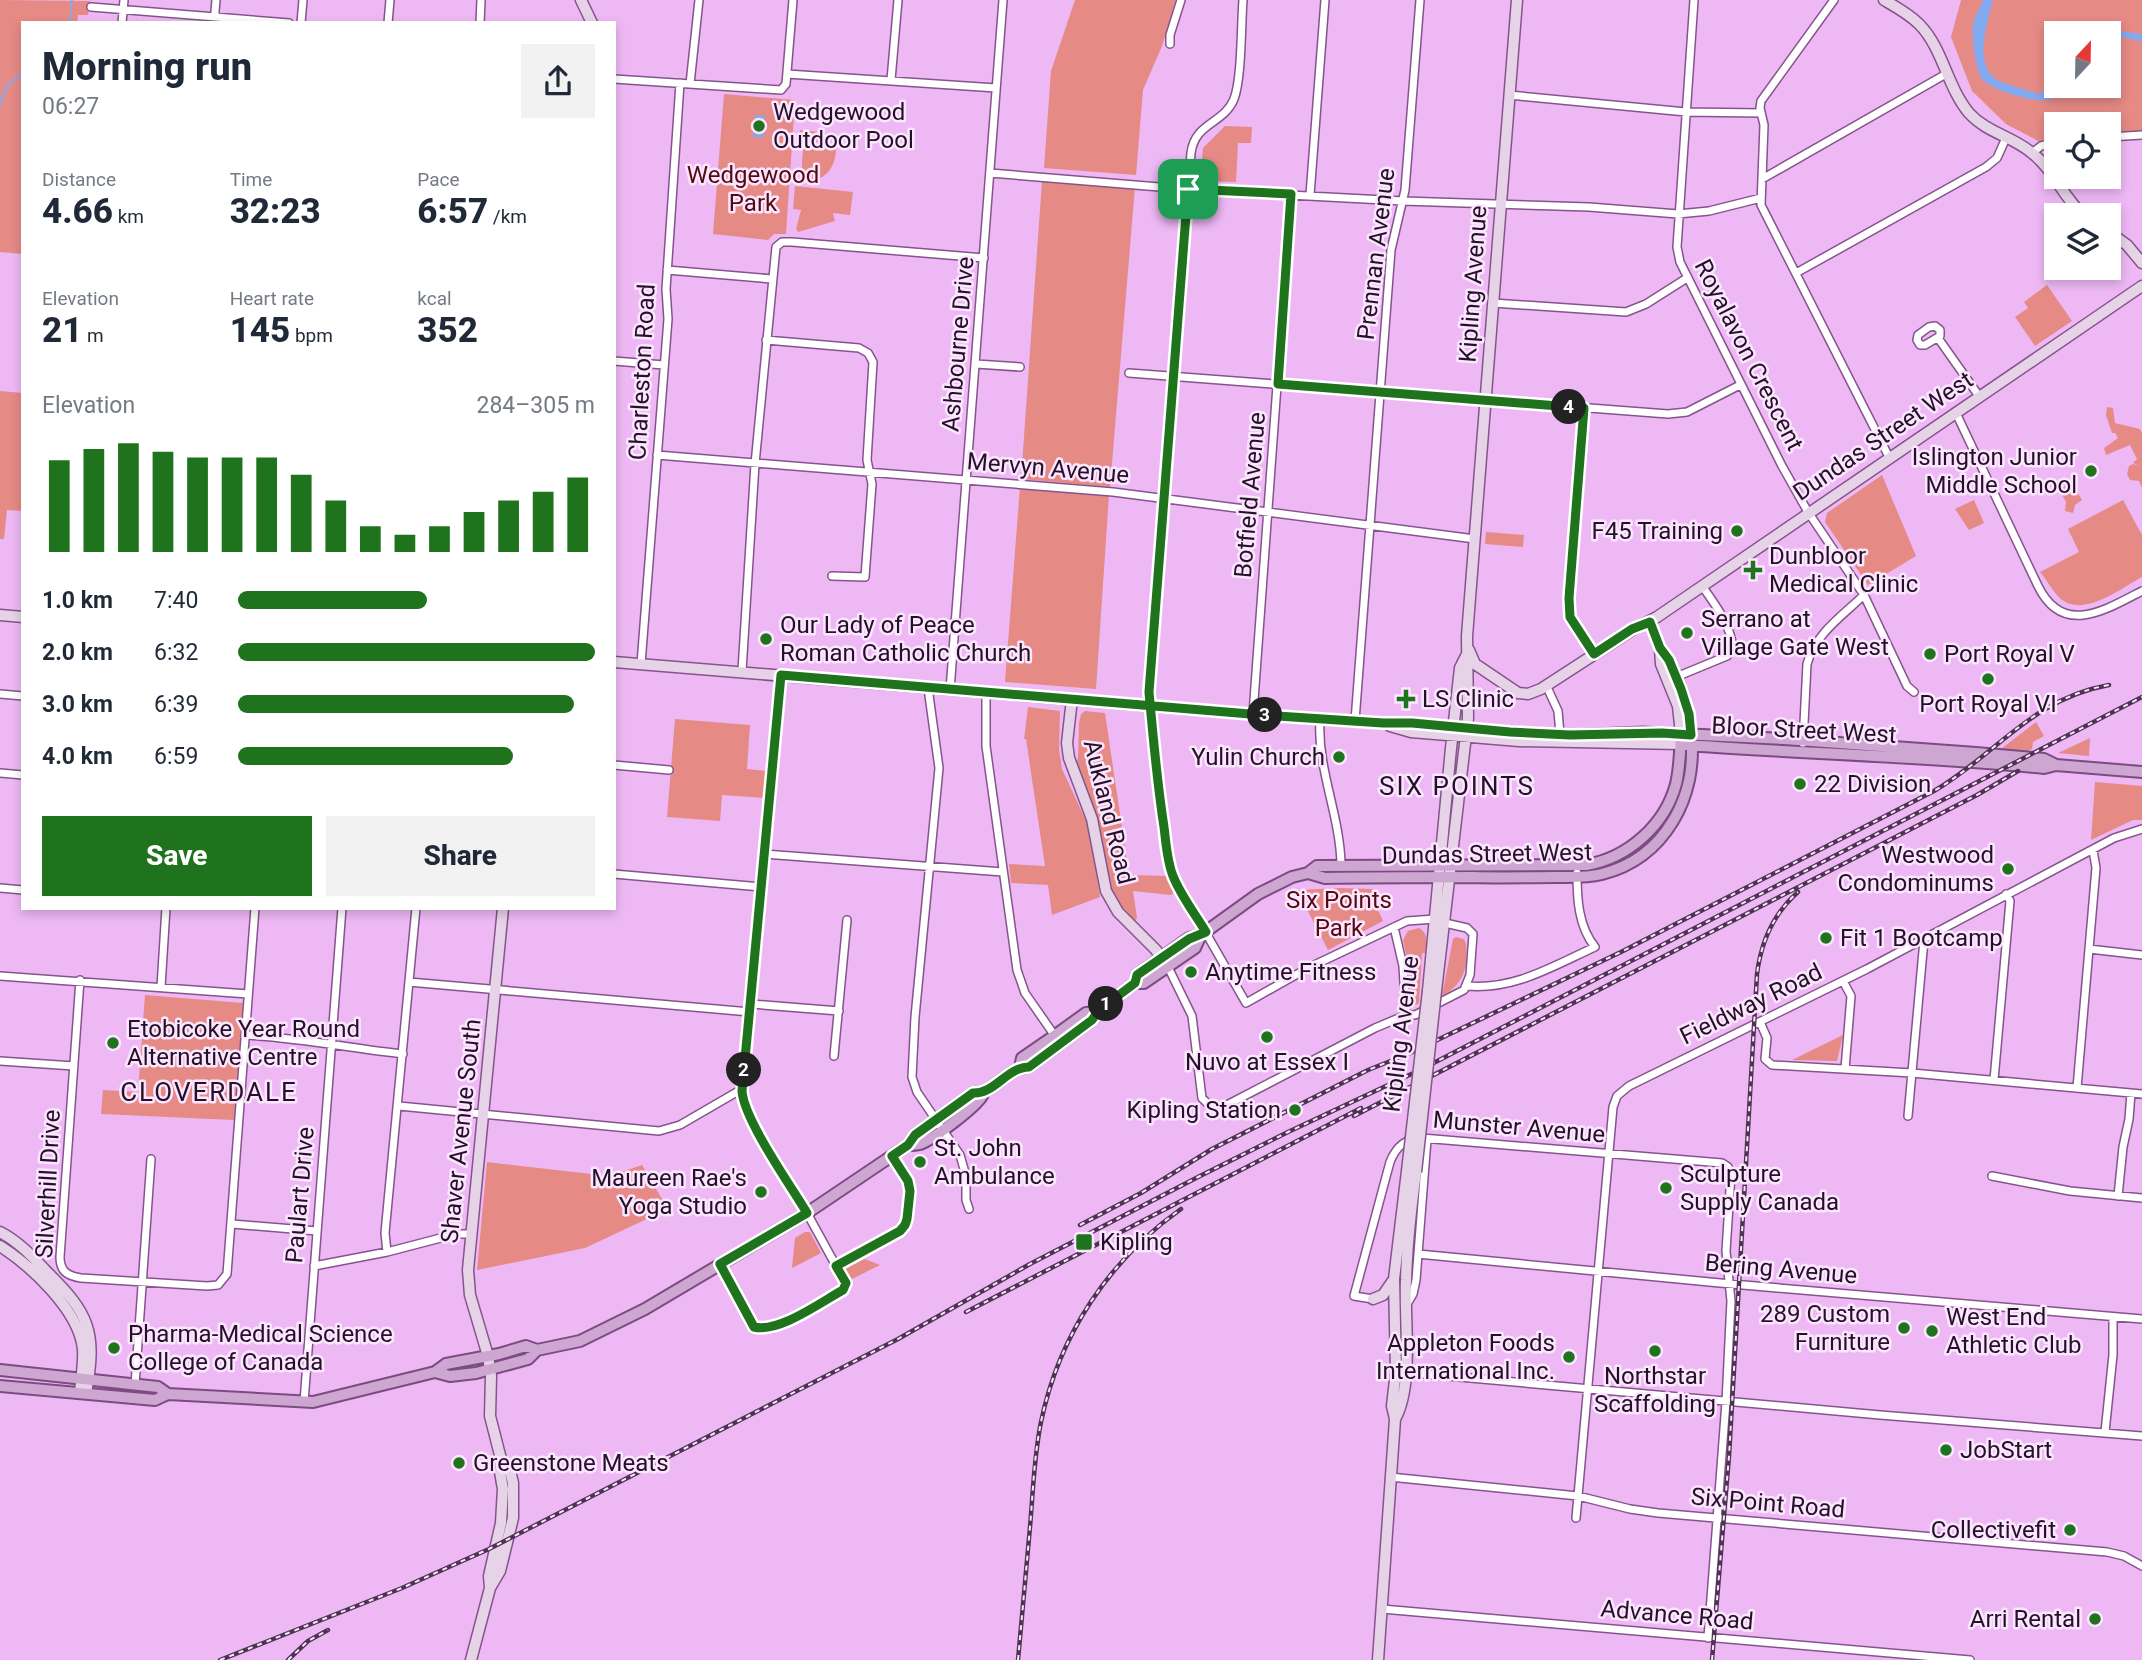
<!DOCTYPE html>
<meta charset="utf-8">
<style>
:root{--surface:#fff;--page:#f2f2f3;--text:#1f2937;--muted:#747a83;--accent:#1f731d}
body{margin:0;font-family:Roboto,sans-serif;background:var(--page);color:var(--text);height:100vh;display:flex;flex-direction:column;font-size:26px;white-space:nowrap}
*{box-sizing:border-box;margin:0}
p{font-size:23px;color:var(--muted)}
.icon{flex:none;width:38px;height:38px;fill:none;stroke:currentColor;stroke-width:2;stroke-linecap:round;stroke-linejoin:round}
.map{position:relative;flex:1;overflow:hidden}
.drawer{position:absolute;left:21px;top:21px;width:595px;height:889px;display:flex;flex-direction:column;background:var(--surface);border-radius:0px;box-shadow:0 4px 10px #0003}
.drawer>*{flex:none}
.needle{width:46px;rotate:22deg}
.fabs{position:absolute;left:2044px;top:21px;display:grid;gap:14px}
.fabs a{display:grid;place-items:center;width:77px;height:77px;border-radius:0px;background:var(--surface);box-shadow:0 4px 10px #0003;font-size:35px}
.pin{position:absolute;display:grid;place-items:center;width:60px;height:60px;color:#fff;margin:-30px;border-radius:14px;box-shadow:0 4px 10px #0006}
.km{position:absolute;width:35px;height:35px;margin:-18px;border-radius:50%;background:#222;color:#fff;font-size:19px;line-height:35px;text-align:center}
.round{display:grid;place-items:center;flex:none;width:74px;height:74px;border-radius:0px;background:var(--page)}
.headline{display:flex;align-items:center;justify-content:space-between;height:119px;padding:0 21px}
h1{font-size:38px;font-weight:800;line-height:52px}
.figures{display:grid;grid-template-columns:repeat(3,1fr);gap:10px;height:119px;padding:7px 21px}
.figures div{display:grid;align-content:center}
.figures b{font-size:35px;font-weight:800}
.figures small{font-size:19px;font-weight:400}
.figures p{font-size:19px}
.chart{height:196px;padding:14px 21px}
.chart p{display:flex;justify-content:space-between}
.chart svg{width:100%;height:126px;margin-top:7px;stroke:var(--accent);stroke-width:6}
.cta{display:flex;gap:14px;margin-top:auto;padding:14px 21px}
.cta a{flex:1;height:80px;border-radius:0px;background:var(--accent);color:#fff;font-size:28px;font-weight:800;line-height:80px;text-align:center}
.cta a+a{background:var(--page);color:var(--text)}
ul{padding:0 21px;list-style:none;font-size:23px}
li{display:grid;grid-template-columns:112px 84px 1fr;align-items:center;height:52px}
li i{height:18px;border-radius:9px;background:var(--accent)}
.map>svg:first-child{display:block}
</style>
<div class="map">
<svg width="2142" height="1660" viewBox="0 0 2142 1660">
<rect width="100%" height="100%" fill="#eeb8f5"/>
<path fill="#e68a86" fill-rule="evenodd" d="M0 0 90 1 88 15H78L77 23H23V254L0 252Z
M1075 0H1176L1162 46 1143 90 1136 175 1044 168 1051 71Z
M1961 0H2142V132L2109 134V124H2056V138L2040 142 2006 124 1972 91 1951 37ZM2056 33H2109V86H2056Z
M724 94 795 100 786 234H774L768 240 713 234Z
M1225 126 1252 127 1251 143H1238L1236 182 1200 181 1203 148Z
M800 130 820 132 819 143 799 142Z
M805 146 836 150C835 171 822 183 801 181L803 148Z
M1042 181 1135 187 1110 487 1021 479Z
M795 186 853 192 850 215 833 213 835 221 798 232 796 229 801 210 793 209Z
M2047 285 2072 321 2035 346 2015 317 2028 308 2024 302Z
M0 391 23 393V511L7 510 4 539H0Z
M2107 407 2113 408 2115 423 2140 429 2142 433V488L2139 481 2130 480 2127 474 2129 466 2133 464 2140 466 2133 463 2137 459 2130 445 2106 455 2104 448 2118 438 2115 433H2112L2106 415Z
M1882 475 1916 556 1868 585 1825 522 1827 513Z
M2072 483 2082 500 2075 505 2073 513 2065 511 2066 502 2059 489Z
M1020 487 1109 495 1096 689 1005 682Z
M1974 500 1984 523 1969 530 1955 509Z
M2123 500 2142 535V577C2121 588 2084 618 2061 599 2053 592 2047 580 2040 572L2079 552 2068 529Z
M1486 532 1524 535 1523 547 1485 544Z
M1028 707 1060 711 1059 749 1062 769 1089 827 1100 897 1052 915 1048 885 1011 883 1009 864 1045 866 1026 739H1024Z
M1085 711 1105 713 1129 875 1168 876 1175 892 1171 895 1133 891 1137 918 1135 921C1098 884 1109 868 1098 822 1093 801 1082 782 1075 761L1078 759 1079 723 1081 714Z
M675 719 750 725 747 769 767 771 765 798 722 795 720 821 667 817Z
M2036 722 2044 736 2033 742 2032 749 2025 752 2001 749Z
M2090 738 2089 756 2058 753Z
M2095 782 2142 786V820H2133L2091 840Z
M1339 888 1372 889 1374 901 1383 921 1328 950 1297 890Z
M1419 928C1429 933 1426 943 1425 953H1422L1419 1003 1416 1005 1409 1003 1408 963 1403 940 1408 931Z
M1456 937 1464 939 1466 944C1468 968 1464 984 1442 996L1453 939Z
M145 995 243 1003 234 1120 101 1114 103 1090 138 1092Z
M1843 1035 1837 1061 1792 1060Z
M487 1162 609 1176 642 1165 668 1209 585 1248 477 1270Z
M805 1232H810L821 1253 792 1268 795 1238Z
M865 1259 880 1265 846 1282 841 1271Z"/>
<path fill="#83a9f1" d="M1983 0H1993C1988 20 1973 64 1996 79 2005 85 2026 89 2038 94L2056 86H2063C2061 90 2058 96 2054 98 2040 106 1991 90 1982 79 1975 69 1970 31 1974 20 1976 13 1981 7 1983 0Z
M2109 30 2142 34V41L2109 35V33H2090Z
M755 115 765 116 764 137H753Z"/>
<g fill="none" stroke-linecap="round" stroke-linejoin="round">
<path stroke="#83a9f1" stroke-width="2" d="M71 11 72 0
M70 23 71 14
M0 105 6 87 23 72"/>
<g stroke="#85548c" stroke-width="10">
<path id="street" d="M1243 0C1241 24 1242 78 1234 99 1224 124 1195 122 1191 153L1149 692 1155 763 1171 872 1246 1003 1308 968 1407 921 1435 919
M1694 0 1677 247 1680 262 1782 466 1808 512 1864 595 1907 686 1914 692
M1834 0 1761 101 1760 108 1764 125 1761 205 1890 459
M91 7 289 23
M122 23 124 0
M214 23 216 0
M301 23 303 0
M388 23 390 0
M480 23 481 0
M1170 44V35L1181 0
M787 74 996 88
M614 79 781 90 786 84 793 0
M891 80 898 0
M690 84 699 0
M1509 95 1686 112 1761 113
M2109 137 2142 135
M2032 153 2041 146 2056 142
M990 173 1196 190 1403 201 1589 207 1678 214 1709 211 1761 198
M1762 179 1946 74
M1310 195 1325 0
M667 270 772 279
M1796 273 1986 167 1997 158 2006 138
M1493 303 1626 312 1646 304 1687 278
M1935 326 1940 330V336L1925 345H1920L1917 340 1918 335 1929 327Z
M1938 338 1979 396
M766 340 859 348 868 353 873 362 867 460 872 484 865 577 832 576
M614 361 664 365
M976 364 1020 367
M1129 373 1668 414 1687 412 1740 385
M1584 408 1569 607 1573 623 1595 654
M1956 413 2038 586C2063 637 2105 610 2142 591
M657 455 1113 492 1475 539
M641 664 668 319 666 289 680 83
M742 671 755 464 776 247 782 242H792L984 258
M1676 677 1727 656 1733 650C1732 627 1715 604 1702 586
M1546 685 1558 711 1560 734
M928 688 939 768 915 1017 912 1077 917 1092 960 1155 966 1176V1200L969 1209
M950 690 1003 0
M986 693V746L1017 970 1025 993 1057 1039
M0 694 23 696
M1253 714 1291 194
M1320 719C1317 769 1340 815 1341 864
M1355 721 1391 250 1405 190 1420 0
M1803 743 1807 664C1815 634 1842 616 1864 595
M614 765 669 770
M0 773 23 775
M764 854 1003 872
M614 874 761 887
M0 888 23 890
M1394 927 1403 966 1406 1015
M2089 949 2142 955
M1168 967 1192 1016 1202 1098 1209 1105 1223 1107 1375 1028 1406 1015H1415L1464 990 1470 975 1473 934 1467 928 1445 923
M0 976 248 994
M80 980 60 1257C60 1271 67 1276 81 1278L207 1286 218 1285 227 1274 255 908
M1843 981 1851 996 1845 1069
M409 982 750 1012
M1467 986C1515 990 1553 966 1595 947 1578 926 1577 898 1577 873
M161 987 166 908
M751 1004 839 1011
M1760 1022 1767 1038 1765 1059 1772 1065 1912 1073 2142 1094
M245 1035C299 1038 350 1048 403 1054
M834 1056 847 920
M0 1061 74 1066
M1994 1080 2010 901 2006 894
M2077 1088 2096 868 2093 850
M399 1106 659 1131 680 1125 742 1089
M1908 1116 1924 940
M1992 1176 2070 1191 2142 1198
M2118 1196 2123 1147 2129 1119 2131 1093
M232 1224 317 1231
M387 1252 385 1233 416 908
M1418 1254 1720 1283 2142 1319
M720 1264 751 1325C772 1337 823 1301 843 1290L846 1284 807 1213 761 1137 742 1097 781 675
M314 1266 387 1252 456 1234H472
M836 1266 900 1231C910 1219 912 1195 908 1180 905 1171 898 1164 892 1156
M1373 1299 1354 1296 1390 1162C1396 1147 1405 1138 1422 1138L1722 1163 1728 1167 1731 1174 1726 1251 1731 1301 1726 1402 1708 1638
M1407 1304 1413 1294 1416 1280 1427 1139
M1403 1372 1880 1415 2142 1436
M135 1385 151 1159
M304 1402 342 908
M2105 1432 2113 1355V1317
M1390 1477 1578 1496 1630 1509 1658 1513 2107 1552 2124 1556 2142 1566
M1576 1518 1613 1107 1617 1096 1629 1086 1867 969 2114 838 2142 829
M1382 1609 1970 1660"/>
</g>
<g stroke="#85548c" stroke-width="13">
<path id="secondary" d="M581 0 592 23
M1884 0C1896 7 1909 14 1919 24 1943 48 1947 87 1969 113 1987 133 2012 136 2032 153 2053 169 2063 197 2083 215
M2109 232 2127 245 2142 263
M0 615 23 617
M1660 648C1679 673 1688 704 1691 735
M1469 650 1475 664 1518 693 1528 694 1541 689 1632 630 1657 617 2142 286
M614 662 1262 715 1383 723H1412L1509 732 1570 735 1643 732 1681 734 1678 706 1661 664 1660 648 1650 622
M1072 699 1067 743 1069 758 1092 819 1106 891 1118 912 1156 950 1168 967
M1390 726 1411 732 1519 741 1680 744
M1428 991 1451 748 1460 668 1466 656
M1436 991 1468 718 1467 636 1517 0
M0 1232C18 1241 32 1256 46 1271 90 1314 97 1332 86 1393
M0 1246C31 1266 79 1310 83 1349 84 1363 81 1378 80 1393
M1373 1299 1383 1295 1394 1279
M1395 1419C1414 1385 1404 1320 1406 1280 1407 1244 1411 1208 1416 1172
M490 1588 489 1576 501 1523 503 1489 500 1472 502 1463 490 1416 491 1376 488 1356 470 1295 468 1270 503 908
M471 1660 490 1588 500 1571 513 1518V1483L510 1471 502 1463
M1378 1660 1395 1419 1392 1406 1396 1371 1394 1279 1407 1171"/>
</g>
<g stroke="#7c4b82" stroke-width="14">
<path id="primary" d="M1687 745C1806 754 1925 756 2044 768L2056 765
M1308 873 1325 878C1374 877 1424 877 1474 877 1501 878 1527 877 1554 877 1570 877 1586 878 1602 874 1665 858 1698 796 1691 735
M1135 983H1144L1195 948 1201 935
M1020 1067 1022 1058 1054 1036 1086 1013 1097 1012
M908 1145C912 1145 916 1145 920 1144 932 1140 979 1105 983 1094
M0 1370 158 1387 168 1394
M435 1372 450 1376 476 1373 528 1359 537 1350
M0 1386 155 1400 168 1394 313 1402 435 1372 446 1364 499 1354 526 1346 537 1350 580 1341 645 1309 807 1213 908 1145 915 1135 973 1093C995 1094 1007 1067 1029 1067L1092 1020 1099 1010 1135 983 1137 975 1189 938 1201 935 1258 894 1292 877 1308 873 1317 866 1586 865C1628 858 1665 825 1676 784 1680 767 1680 751 1681 734L1784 739 1976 753 2044 759 2056 765 2142 772"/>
</g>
<use href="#street" stroke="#fff" stroke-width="7"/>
<use href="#secondary" stroke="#e6d3e8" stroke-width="10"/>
<use href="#primary" stroke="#cda6d1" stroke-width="10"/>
<g stroke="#4e3352" stroke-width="4.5">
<path id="rail" d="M1354 1116 1977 795 2018 771
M1080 1225 1141 1193 1212 1149 1368 1070 1408 1054 1621 952 1934 791C1997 754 2031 699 2109 685
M966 1312 1361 1108
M220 1660 402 1588 489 1549 898 1339 1030 1264 1200 1176 1288 1132 1420 1070 2142 697
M288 1660 308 1641 328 1630
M1018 1660C1022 1616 1026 1572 1030 1527 1033 1492 1034 1456 1041 1422 1059 1335 1109 1260 1181 1209
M1712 1660 1729 1456 1757 974C1761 942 1774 913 1798 892"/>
</g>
<use href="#rail" stroke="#fce6ff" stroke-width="2" stroke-dasharray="5" stroke-linecap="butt"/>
<g stroke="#85548c" stroke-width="13" stroke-linecap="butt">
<path id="secondary-bridge" d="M1407 1171 1428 991
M1416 1172 1436 991"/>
</g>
<use href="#secondary-bridge" stroke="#e6d3e8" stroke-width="10"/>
</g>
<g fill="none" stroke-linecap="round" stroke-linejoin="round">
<g stroke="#fff" stroke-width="14">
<path id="route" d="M1188 189 1149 692C1153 737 1157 782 1164 827 1166 843 1167 861 1173 876 1181 896 1195 914 1206 932L1189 939 1137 975 1135 983 1099 1010 1092 1020 1029 1067C1007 1067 995 1094 973 1093L915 1135 908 1145 892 1156 908 1181 910 1191 907 1219 905 1225 900 1231 836 1266 846 1283 843 1290C821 1302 779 1333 754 1327L720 1264 807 1213C791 1186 744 1120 742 1091L781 675 1262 715 1383 723H1412L1510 732 1570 735 1662 733 1691 735 1689 714 1681 689 1669 660 1660 648 1650 622 1632 629 1594 654 1570 617 1569 598 1584 408 1278 384 1291 194 1188 189"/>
</g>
<use href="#route" stroke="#1f731d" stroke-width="9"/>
</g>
<g fill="#1f731d" stroke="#fce6ff" stroke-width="2.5">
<circle cx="759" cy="126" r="7"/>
<circle cx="2091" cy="471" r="7"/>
<circle cx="1737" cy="531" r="7"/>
<path d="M1749.5 559.5h7v7h7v7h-7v7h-7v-7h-7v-7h7z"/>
<circle cx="1687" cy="633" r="7"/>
<circle cx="766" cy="639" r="7"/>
<circle cx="1930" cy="654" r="7"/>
<circle cx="1988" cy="679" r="7"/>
<path d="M1402.5 688.5h7v7h7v7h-7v7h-7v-7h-7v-7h7z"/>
<circle cx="1339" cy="757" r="7"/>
<circle cx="1800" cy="784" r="7"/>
<circle cx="2008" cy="869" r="7"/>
<circle cx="1826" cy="938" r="7"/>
<circle cx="1191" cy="972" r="7"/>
<circle cx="1267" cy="1037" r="7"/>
<circle cx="113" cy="1043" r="7"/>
<circle cx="1295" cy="1110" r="7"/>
<circle cx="920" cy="1162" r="7"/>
<circle cx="1666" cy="1188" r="7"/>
<circle cx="761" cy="1192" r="7"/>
<rect x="1075" y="1233" width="18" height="18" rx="3.5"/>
<circle cx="1904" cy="1328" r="7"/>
<circle cx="1932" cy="1331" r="7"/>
<circle cx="114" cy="1348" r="7"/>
<circle cx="1655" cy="1351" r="7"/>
<circle cx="1569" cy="1357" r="7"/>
<circle cx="1946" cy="1450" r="7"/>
<circle cx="459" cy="1463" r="7"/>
<circle cx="2070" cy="1530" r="7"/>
<circle cx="2095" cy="1619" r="7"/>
</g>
<g text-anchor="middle" stroke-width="5" stroke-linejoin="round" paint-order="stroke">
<g font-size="24" fill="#241027" stroke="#fce6ff" text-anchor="start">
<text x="773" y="120">Wedgewood<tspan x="773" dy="28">Outdoor Pool</tspan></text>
<text x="2077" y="465" text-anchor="end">Islington Junior<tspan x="2077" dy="28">Middle School</tspan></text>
<text x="1723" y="539" text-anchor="end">F45 Training</text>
<text x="1769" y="564">Dunbloor<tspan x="1769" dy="28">Medical Clinic</tspan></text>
<text x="1701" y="627">Serrano at<tspan x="1701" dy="28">Village Gate West</tspan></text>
<text x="780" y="633">Our Lady of Peace<tspan x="780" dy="28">Roman Catholic Church</tspan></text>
<text x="1944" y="662">Port Royal V</text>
<text x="1422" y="707">LS Clinic</text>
<text x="1988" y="712" text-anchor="middle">Port Royal VI</text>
<text x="1325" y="765" text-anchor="end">Yulin Church</text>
<text x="1814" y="792">22 Division</text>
<text x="1994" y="863" text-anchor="end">Westwood<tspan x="1994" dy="28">Condominums</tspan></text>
<text x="1840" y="946">Fit 1 Bootcamp</text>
<text x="1205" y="980">Anytime Fitness</text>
<text x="127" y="1037">Etobicoke Year Round<tspan x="127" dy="28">Alternative Centre</tspan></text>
<text x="1267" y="1070" text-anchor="middle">Nuvo at Essex I</text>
<text x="1281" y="1118" text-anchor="end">Kipling Station</text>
<text x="934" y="1156">St. John<tspan x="934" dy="28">Ambulance</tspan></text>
<text x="1680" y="1182">Sculpture<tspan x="1680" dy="28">Supply Canada</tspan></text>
<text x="747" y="1186" text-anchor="end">Maureen Rae's<tspan x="747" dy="28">Yoga Studio</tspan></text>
<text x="1100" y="1250">Kipling</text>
<text x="1890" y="1322" text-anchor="end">289 Custom<tspan x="1890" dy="28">Furniture</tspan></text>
<text x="1946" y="1325">West End<tspan x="1946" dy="28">Athletic Club</tspan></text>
<text x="128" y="1342">Pharma-Medical Science<tspan x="128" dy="28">College of Canada</tspan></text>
<text x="1555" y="1351" text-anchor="end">Appleton Foods<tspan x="1555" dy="28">International Inc.</tspan></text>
<text x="1655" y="1384" text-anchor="middle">Northstar<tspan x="1655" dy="28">Scaffolding</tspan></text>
<text x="1960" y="1458">JobStart</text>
<text x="473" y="1471">Greenstone Meats</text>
<text x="2056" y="1538" text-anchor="end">Collectivefit</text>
<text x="2081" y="1627" text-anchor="end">Arri Rental</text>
</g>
<g font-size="24" fill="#520910" stroke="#fce6ff">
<text x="753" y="183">Wedgewood<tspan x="753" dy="28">Park</tspan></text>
<text x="1339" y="908">Six Points<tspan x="1339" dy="28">Park</tspan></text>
</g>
<g font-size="24" fill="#241027" stroke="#fce6ff">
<text transform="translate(1376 254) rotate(-83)" y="8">Prennan Avenue</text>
<text transform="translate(1473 284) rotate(-86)" y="8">Kipling Avenue</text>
<text transform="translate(958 344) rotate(-85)" y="8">Ashbourne Drive</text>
<text transform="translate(1749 355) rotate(63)" y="8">Royalavon Crescent</text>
<text transform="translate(642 372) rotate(-87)" y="8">Charleston Road</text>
<text transform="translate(1883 436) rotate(-34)" y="8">Dundas Street West</text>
<text transform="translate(1048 468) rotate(5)" y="8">Mervyn Avenue</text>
<text transform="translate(1250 495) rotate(-85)" y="8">Botfield Avenue</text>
<text transform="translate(1804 730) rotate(3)" y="8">Bloor Street West</text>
<text transform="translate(1109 812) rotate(76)" y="8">Aukland Road</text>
<text transform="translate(1487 854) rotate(-1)" y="8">Dundas Street West</text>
<text transform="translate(1751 1004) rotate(-26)" y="8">Fieldway Road</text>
<text transform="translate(1401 1034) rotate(-83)" y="8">Kipling Avenue</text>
<text transform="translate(1519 1127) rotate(5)" y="8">Munster Avenue</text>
<text transform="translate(461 1131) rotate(-84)" y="8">Shaver Avenue South</text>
<text transform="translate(48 1184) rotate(-87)" y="8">Silverhill Drive</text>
<text transform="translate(300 1195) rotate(-85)" y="8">Paulart Drive</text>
<text transform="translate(1781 1269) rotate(5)" y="8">Bering Avenue</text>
<text transform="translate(1768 1503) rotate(5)" y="8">Six Point Road</text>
<text transform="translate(1677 1615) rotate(5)" y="8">Advance Road</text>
</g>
<g font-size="26" letter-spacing="2" fill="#241027" stroke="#fce6ff">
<text x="1457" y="795">SIX POINTS</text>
<text x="209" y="1101">CLOVERDALE</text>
</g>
</g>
</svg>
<div class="fabs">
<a><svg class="needle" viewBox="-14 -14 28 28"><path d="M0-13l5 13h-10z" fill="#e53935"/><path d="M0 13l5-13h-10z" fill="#747a83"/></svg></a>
<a><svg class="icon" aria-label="locate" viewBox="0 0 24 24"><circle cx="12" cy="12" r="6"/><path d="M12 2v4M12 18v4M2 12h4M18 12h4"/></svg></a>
<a><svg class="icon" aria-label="layers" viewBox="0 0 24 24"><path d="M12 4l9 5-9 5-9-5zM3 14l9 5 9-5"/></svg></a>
</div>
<div class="pin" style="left:1188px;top:189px;background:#1e9e55"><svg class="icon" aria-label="arrive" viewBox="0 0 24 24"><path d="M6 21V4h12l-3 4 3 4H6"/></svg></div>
<b class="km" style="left:1106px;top:1004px">1</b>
<b class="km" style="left:744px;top:1070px">2</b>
<b class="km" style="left:1265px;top:715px">3</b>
<b class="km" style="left:1569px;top:407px">4</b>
<section class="drawer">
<div class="headline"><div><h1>Morning run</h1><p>06:27</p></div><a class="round"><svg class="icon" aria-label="share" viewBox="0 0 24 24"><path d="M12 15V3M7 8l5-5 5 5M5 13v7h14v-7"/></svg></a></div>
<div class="figures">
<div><p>Distance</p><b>4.66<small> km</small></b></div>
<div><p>Time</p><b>32:23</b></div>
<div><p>Pace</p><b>6:57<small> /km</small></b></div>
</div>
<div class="figures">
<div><p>Elevation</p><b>21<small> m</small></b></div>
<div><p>Heart rate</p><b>145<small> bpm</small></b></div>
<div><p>kcal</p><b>352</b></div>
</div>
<div class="chart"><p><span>Elevation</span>284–305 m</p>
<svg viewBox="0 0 160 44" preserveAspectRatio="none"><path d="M5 44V12M15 44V8M25 44V6M35 44V9M45 44V11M55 44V11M65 44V11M75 44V17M85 44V26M95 44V35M105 44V38M115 44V35M125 44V30M135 44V26M145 44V23M155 44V18"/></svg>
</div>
<ul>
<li><b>1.0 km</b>7:40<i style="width:53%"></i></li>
<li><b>2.0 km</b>6:32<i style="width:100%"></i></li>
<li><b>3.0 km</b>6:39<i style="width:94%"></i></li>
<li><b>4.0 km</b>6:59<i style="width:77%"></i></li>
</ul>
<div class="cta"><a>Save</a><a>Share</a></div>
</section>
</div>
